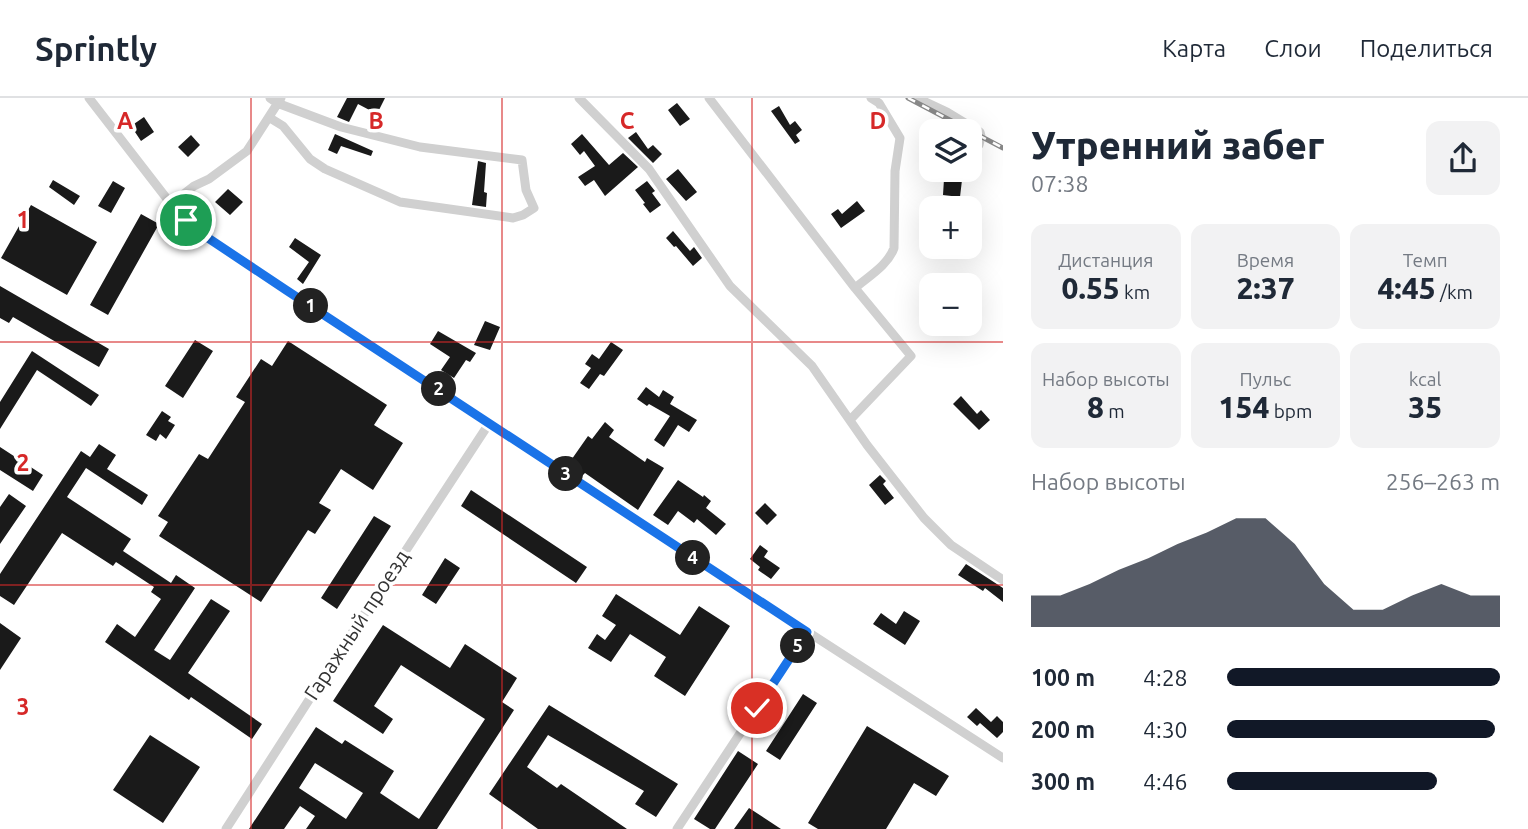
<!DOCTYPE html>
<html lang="ru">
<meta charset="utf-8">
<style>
:root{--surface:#fff;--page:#f2f2f3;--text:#1f2937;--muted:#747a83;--line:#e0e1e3;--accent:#111827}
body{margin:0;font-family:Ubuntu,sans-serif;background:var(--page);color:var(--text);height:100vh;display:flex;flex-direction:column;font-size:26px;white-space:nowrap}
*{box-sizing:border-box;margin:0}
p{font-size:23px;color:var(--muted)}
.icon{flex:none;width:38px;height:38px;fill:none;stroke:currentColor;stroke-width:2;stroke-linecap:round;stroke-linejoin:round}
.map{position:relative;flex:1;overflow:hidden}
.details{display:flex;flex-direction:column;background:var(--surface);width:525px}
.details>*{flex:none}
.fabs{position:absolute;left:919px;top:21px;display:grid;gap:14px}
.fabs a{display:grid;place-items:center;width:63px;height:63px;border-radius:14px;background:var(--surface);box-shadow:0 7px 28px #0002;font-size:35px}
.pin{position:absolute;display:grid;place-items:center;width:60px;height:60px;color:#fff;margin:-30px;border:4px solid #fff;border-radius:50%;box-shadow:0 2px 7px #0007}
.km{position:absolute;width:35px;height:35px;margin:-18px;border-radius:50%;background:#222;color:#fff;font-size:19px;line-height:35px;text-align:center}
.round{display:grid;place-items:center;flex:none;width:74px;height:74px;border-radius:14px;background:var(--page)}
.summary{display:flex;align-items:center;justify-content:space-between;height:119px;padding:0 28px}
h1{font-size:38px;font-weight:800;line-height:52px}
.stats{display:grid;grid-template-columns:repeat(3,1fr);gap:10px;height:119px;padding:7px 28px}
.stats div{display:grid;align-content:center;border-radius:14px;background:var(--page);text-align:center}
.stats b{font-size:30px;font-weight:800}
.stats small{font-size:19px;font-weight:400}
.stats p{font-size:19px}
.chart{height:196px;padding:14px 28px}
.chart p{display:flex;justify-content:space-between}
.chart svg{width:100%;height:126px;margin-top:7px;fill:var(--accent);opacity:.7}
ul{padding:0 28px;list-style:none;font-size:23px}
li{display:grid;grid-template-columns:112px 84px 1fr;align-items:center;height:52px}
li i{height:18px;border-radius:9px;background:var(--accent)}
header{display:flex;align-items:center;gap:42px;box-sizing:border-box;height:98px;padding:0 35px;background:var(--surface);border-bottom:2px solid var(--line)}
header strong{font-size:33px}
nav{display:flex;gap:38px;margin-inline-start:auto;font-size:24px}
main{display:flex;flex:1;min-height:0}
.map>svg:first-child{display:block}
</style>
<header>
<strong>Sprintly</strong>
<nav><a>Карта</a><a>Слои</a><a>Поделиться</a></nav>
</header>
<main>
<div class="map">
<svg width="1003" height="731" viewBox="0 0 1003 731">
<rect width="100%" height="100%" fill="#fff"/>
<path fill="#1a1a1a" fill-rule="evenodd" d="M347 0H385L377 16 358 6 349 24 337 19Z
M677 5 690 21 680 28 668 12Z
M779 8 790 27 795 23 802 32 796 37 800 43 795 46 771 13Z
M144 19 154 34 141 43 131 28Z
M636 34 648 51 653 47 662 56 653 65 628 40Z
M335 36 373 53 371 58 341 48 337 56 328 52Z
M582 36 609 67 623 55 638 69 605 98 594 82 585 88 578 79 595 68 584 53 580 57 571 46Z
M191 37 200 47 188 59 178 49Z
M478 63 486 65 484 94 487 95 486 109 472 107Z
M678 71 697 94 686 103 666 81Z
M944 81 962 82 960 99 943 97Z
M53 82 80 98 74 107 49 89Z
M113 83 125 90 111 115 98 108Z
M647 83 655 93 652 95 661 107 650 115 643 106 645 105 635 92Z
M228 91 243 104 230 117 215 104Z
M857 103 865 113 841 130 831 116 838 111 842 116Z
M31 107 97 144 67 197 1 160Z
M141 116 159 126 108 217 90 207Z
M673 133 690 153 694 149 702 160 693 168 676 148 674 149 666 140Z
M295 140 321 157 303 186 297 181 309 164 289 149Z
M0 188 109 251 99 269 13 219 9 225 0 220Z
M485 223 500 229 490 252 474 247Z
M438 233 476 255 470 264 466 262 454 280 441 272 450 259 430 246Z
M195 242 213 253 183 300 165 288Z
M288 243 387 307 374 327 403 345 373 392 341 371 319 405 331 412 315 436 308 432 261 504 159 438 168 424 158 418 199 356 208 361 245 304 236 299 261 261 272 268Z
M611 244 623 252 604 278 600 276 589 291 580 285 591 270 585 266 592 256 599 261Z
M32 253 99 297 91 308 37 272 0 331V304Z
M646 289 659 299 663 292 674 299 670 306 697 322 689 334 678 327 664 349 654 342 670 318 649 306 647 308 637 301Z
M961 298 977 316 981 312 990 322 979 332 953 306Z
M162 313 171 319 168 323 175 327 166 341 160 336 156 343 146 337Z
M605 324 614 332 609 339 645 364 647 360 664 370 638 412 585 375 582 378 567 368 588 338 592 341Z
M99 346 116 357 107 371 148 397 142 407 86 370 67 399 131 441 123 453 171 485 176 477 195 490 154 552 170 562 211 501 230 513 188 575 262 626 252 641 191 599 189 602 105 544 117 526 135 539 161 501 151 494 154 489 116 464 113 468 62 435 14 507 0 498V476L81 353 90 359Z
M0 349 43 377 33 393 0 372Z
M880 377 886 383 883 386 894 400 885 407 869 387Z
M678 382 703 399 704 397 711 403 706 410 726 426 716 437 697 421 694 425 678 413 668 427 653 417Z
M471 392 587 469 576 485 461 408Z
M9 396 26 408 0 446V409Z
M765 405 777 417 767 427 755 415Z
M374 418 391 428 337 511 321 500Z
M760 447 768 453 764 459 780 470 771 481 758 472 760 469 750 461Z
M445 460 460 470 436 506 422 497Z
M966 466 1003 490V504L985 490 983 493 958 477Z
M616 496 680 537 699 508 730 528 685 598 654 578 666 559 630 536 611 564 588 550 597 536 605 542 616 527 602 518Z
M904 513 920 523 905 547 873 526 881 515 896 526Z
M0 525 21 540 0 572Z
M383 527 450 570 465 546 517 580 502 604 514 612 437 731H306L315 718 300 708 284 731H249L316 629 342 646 345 642 394 673 380 695 419 721 485 621 401 567 374 608 393 621 383 636 333 603ZM315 665 363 695 346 721 299 690Z
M803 596 817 605 780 662 766 653Z
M549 607 678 686 656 719 635 706 644 693 548 637 527 669 557 690 561 686 627 731H538L489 696Z
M976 610 991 624 997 618 1003 624V634L997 640 980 625 977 628 967 619Z
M867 628 949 678 936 698 914 685 886 731H818L808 725Z
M150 637 200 669 163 725 113 692Z
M738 653 758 666 715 731H710L694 721Z
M749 710 781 731H734Z"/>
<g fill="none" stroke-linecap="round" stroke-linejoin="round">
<path stroke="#d0d0d0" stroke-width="9" d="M89 0 171 106 185 122 205 138 490 324 642 427 1003 660
M579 0 649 71 730 188 812 268 867 347 924 420 951 447 1003 482
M709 0 855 190 911 258 850 322
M917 0 947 14 980 34 981 38 979 47
M270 20 283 28 310 61 325 71 400 104 513 120 523 117 534 110 526 92 522 62 420 49 341 29 277 5 270 0
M171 106 194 88 209 81 247 53 281 0
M855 190C869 178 888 167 894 150L895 73 900 40 879 5 871 0
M226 731 361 521 490 324
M677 731 807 534"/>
<g stroke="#888" stroke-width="5">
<path id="rail" d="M908 0 1003 50"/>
</g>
<use href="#rail" stroke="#fff" stroke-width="2.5" stroke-dasharray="8" stroke-linecap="butt"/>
</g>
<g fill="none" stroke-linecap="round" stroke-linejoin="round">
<g stroke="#fff" stroke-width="14">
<path id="route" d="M186 122 205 138 286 192 807 534 757 610"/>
</g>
<use href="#route" stroke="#1a73e8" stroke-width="9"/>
</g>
<path fill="none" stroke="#d62828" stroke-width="2" stroke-opacity="0.55" d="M251 0V731M502 0V731M752 0V731M0 244H1003M0 487H1003"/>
<g text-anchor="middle" stroke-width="7" stroke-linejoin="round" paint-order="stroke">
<g font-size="21" fill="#333" stroke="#fff">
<text transform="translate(357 527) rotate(-57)" y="7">Гаражный проезд</text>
</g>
</g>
<g font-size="23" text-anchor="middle" font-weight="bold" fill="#d62828" stroke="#fff" stroke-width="7" stroke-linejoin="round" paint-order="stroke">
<text x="125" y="31">A</text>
<text x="376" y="31">B</text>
<text x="627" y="31">C</text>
<text x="878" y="31">D</text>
<text x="23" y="130">1</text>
<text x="23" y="373">2</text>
<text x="23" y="617">3</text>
</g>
</svg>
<div class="fabs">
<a><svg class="icon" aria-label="layers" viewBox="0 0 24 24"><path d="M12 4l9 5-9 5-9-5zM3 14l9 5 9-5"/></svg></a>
<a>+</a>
<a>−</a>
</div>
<div class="pin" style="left:186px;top:122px;background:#1e9e55"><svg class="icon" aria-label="arrive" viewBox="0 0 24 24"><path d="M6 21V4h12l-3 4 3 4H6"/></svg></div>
<div class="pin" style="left:757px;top:610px;background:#d93025"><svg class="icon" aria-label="check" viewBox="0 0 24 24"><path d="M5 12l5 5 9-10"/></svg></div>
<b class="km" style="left:311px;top:208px">1</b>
<b class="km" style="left:439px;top:291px">2</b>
<b class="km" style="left:566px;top:376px">3</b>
<b class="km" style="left:693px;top:460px">4</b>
<b class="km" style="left:798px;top:548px">5</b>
</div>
<section class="details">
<div class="summary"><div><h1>Утренний забег</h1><p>07:38</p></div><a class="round"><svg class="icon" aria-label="share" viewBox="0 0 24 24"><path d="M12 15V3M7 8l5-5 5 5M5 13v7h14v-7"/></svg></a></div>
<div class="stats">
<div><p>Дистанция</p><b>0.55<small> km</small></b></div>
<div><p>Время</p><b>2:37</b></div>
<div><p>Темп</p><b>4:45<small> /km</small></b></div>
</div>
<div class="stats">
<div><p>Набор высоты</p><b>8<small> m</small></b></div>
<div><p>Пульс</p><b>154<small> bpm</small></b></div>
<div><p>kcal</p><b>35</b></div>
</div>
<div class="chart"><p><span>Набор высоты</span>256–263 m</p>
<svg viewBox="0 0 160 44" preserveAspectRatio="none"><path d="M0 44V33L10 33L20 29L30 24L40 20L50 15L60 11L70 6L80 6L90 15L100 29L110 38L120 38L130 33L140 29L150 33L160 33V44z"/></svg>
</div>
<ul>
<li><b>100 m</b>4:28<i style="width:100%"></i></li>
<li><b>200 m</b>4:30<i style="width:98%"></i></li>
<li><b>300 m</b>4:46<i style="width:77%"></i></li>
</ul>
</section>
</main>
